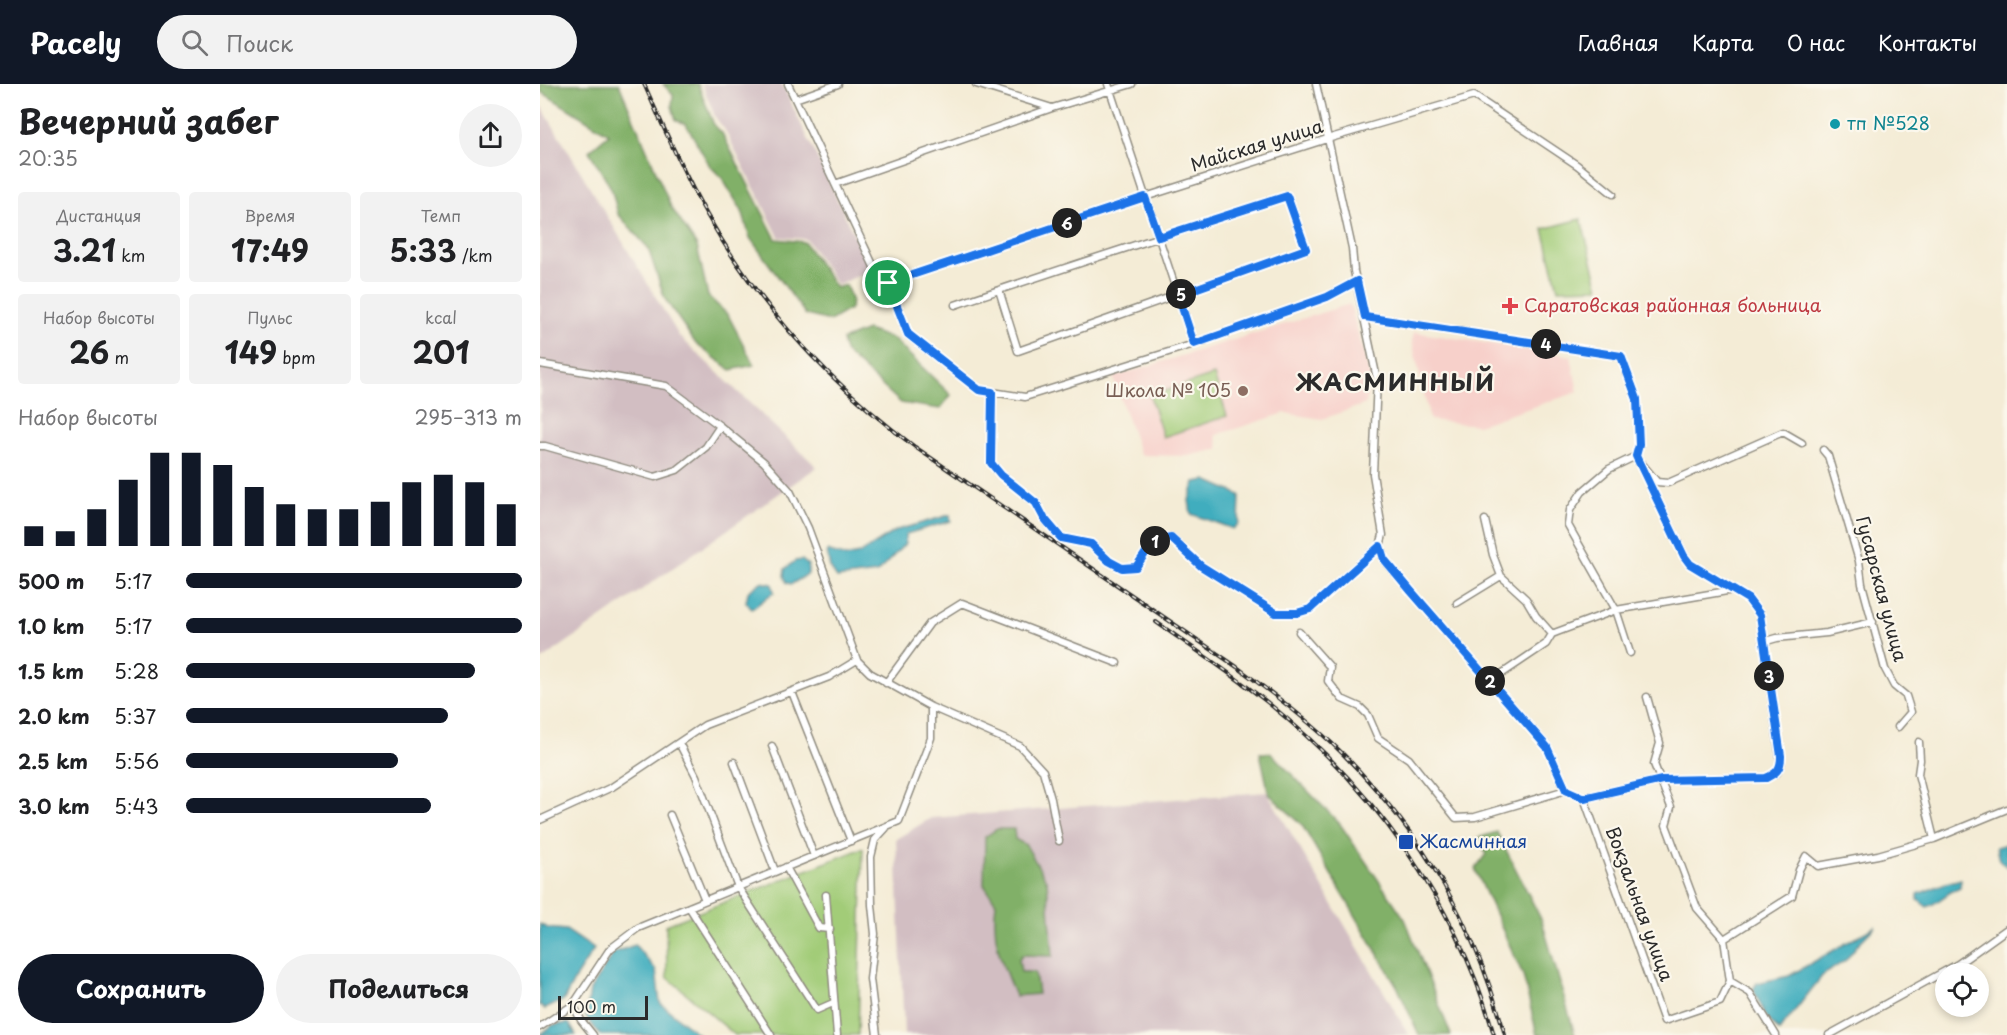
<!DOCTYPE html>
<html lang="ru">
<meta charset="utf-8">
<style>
:root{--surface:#fff;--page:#f2f2f2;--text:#202124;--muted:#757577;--accent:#111827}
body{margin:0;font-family:"Playpen Sans",sans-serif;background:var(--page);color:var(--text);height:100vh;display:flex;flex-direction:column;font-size:22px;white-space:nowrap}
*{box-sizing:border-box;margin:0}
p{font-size:20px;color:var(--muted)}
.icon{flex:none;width:33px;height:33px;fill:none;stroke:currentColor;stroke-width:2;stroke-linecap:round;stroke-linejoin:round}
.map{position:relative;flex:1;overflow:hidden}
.details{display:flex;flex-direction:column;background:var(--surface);width:540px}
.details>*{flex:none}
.buttons{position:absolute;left:1395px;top:879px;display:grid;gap:12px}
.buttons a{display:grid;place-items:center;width:54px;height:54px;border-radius:50%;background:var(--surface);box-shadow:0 3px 9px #0003;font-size:30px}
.scale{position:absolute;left:18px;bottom:15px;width:90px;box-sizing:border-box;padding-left:6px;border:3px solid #2b2b2b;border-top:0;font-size:16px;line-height:21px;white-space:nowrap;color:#2b2b2b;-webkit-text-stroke:4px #fbf7ec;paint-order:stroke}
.pin{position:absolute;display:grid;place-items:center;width:51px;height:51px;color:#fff;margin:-26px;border:3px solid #fff;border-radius:50%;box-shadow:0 2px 6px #0007}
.km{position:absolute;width:30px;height:30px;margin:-15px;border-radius:50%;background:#222;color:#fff;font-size:16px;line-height:30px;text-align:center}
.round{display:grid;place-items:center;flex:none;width:63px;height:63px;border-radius:32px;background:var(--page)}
.summary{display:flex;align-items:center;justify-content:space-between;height:102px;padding:0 18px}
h1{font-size:33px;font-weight:700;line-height:45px}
.metrics{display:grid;grid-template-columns:repeat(3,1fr);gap:9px;height:102px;padding:6px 18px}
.metrics div{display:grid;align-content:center;border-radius:6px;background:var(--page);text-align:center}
.metrics b{font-size:30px;font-weight:700}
.metrics small{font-size:16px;font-weight:400}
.metrics p{font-size:16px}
.chart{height:168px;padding:12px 18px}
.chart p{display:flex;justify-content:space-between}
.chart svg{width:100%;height:108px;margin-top:6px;stroke:var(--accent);stroke-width:6}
.cta{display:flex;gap:12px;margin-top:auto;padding:12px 18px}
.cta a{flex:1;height:69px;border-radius:36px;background:var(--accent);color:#fff;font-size:24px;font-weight:700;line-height:69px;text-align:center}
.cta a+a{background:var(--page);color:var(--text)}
ul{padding:0 18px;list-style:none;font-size:20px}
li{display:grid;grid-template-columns:96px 72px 1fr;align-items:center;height:45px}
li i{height:15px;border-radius:8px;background:var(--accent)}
header{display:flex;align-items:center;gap:36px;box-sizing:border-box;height:84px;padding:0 30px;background:var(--accent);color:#fff}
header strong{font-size:28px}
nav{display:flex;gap:33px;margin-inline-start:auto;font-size:21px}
.search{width:420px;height:54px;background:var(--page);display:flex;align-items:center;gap:15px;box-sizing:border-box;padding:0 21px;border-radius:33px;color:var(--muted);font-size:22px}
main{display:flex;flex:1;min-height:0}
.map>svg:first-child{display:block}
</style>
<header>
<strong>Pacely</strong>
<div class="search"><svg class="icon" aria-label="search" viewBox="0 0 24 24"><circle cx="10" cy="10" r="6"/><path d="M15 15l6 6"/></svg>Поиск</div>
<nav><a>Главная</a><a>Карта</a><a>О нас</a><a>Контакты</a></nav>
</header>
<main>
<section class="details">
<div class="summary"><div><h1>Вечерний забег</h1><p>20:35</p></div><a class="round"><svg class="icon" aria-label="share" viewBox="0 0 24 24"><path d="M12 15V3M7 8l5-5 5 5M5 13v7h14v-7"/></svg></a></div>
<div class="metrics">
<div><p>Дистанция</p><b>3.21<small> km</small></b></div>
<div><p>Время</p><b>17:49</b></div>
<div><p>Темп</p><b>5:33<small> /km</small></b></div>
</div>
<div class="metrics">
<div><p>Набор высоты</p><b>26<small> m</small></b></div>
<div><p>Пульс</p><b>149<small> bpm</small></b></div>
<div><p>kcal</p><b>201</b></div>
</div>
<div class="chart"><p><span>Набор высоты</span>295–313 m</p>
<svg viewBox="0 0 160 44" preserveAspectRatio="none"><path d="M5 44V36M15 44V38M25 44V29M35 44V17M45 44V6M55 44V6M65 44V11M75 44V20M85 44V27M95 44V29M105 44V29M115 44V26M125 44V18M135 44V15M145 44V18M155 44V27"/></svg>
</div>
<ul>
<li><b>500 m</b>5:17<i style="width:100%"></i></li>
<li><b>1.0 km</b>5:17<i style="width:100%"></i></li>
<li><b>1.5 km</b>5:28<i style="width:86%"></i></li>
<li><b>2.0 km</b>5:37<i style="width:78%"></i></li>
<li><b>2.5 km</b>5:56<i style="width:63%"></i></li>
<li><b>3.0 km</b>5:43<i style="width:73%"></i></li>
</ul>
<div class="cta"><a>Сохранить</a><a>Поделиться</a></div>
</section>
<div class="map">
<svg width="1467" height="951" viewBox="0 0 1467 951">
<rect width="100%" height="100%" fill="#fbf7ec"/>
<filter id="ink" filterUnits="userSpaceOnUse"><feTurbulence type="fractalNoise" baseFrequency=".0167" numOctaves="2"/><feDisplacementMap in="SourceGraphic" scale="12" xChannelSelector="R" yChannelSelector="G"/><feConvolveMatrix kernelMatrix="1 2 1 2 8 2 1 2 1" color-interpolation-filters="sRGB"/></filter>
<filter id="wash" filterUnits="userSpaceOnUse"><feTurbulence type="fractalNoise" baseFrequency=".008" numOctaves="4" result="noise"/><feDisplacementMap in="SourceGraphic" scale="24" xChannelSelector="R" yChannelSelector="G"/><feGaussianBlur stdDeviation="1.35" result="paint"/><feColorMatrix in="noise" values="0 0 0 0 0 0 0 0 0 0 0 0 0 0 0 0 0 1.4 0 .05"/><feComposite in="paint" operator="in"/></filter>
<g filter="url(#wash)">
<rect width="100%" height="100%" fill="#f4ecd6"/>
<path fill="#f7d0ca" d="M810 220 830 292 826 320 782 335 745 329 676 351 679 365 648 372 600 371 573 293Z
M874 248 1031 272 1038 308 938 341 890 336 872 257Z"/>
<path fill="#d2bec2" d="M162 0H242L331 186 297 201 266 155 239 153 185 46 175 33Z
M0 20 139 252 277 383 0 577Z
M727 708 869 951H364L356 755 391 734Z"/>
<path fill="#a2cc78" stroke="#667c52" stroke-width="1.5" d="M1041 135 1059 204 1018 205 1003 145Z
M674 291 687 332 623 353 610 312Z
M323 764 318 951H195L127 893 126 841Z"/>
<path fill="#81b068" stroke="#566e4a" stroke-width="1.5" d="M0 0H79L131 123 157 162 168 212 188 231 214 281 191 286 156 260 125 215 108 164 78 130 71 104 49 67 69 50 0 7Z
M123 0H158L174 41 182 49 236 155 264 158 296 204 306 201 312 218 310 225 290 237 266 231 210 154 202 127 182 94 170 82 146 40 136 36 132 22 133 11Z
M327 246 353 255 411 311 400 325 361 319 305 268 302 256Z
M720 669H731L800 740 865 835 911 951H879L857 902 762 741 729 710Z
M457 745H474L475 755 486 761 507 798 513 872 482 871 479 875 481 888H495L498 910 475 912C462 880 451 855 456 819L444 801 445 753Z
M957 748 1002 837 1035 951H997L983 891 935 785 946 770 938 754Z"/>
<path fill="#40adbe" stroke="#366c74" stroke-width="1.5" d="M666 396 700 411 699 439 693 445 651 430 649 416 655 398Z
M410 431 411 437 366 450 365 460 337 489 297 494 290 484 287 467 306 473 319 470 357 446Z
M262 476 268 481V490L252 500 247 499 244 492 245 485 255 477Z
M221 498 232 500 234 508 212 525 206 518 208 508Z
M1467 760V783L1459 776 1456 763Z
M1421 795 1420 803C1407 808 1400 818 1387 823L1378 816V810L1406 799Z
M0 840 7 844 26 846 54 865 37 891 24 916 5 925 0 921Z
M1336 842 1318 860 1306 876 1282 892 1239 947 1227 934 1213 905 1217 899 1249 892Z
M95 861 116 886 120 919 159 951H60L46 933 50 906 73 869Z
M29 939 36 951H0L13 941Z"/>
</g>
<g filter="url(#ink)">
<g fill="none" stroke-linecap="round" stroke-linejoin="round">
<g stroke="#908c80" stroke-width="9">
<path id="minor" d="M248 0 335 185 348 199 368 251 439 306 485 313 654 260 787 213 817 197
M436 0 512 24
M568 0 654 260
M776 0 812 164 814 187 837 295 833 390 843 451 840 462
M255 15 298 0
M295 100 512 24 592 0
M348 199 605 113 787 55 934 12 1037 81 1073 110
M415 221C525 183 636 148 747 112L766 165 478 267 459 206
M0 280 126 302 180 342 224 378 250 407 268 444 317 576 330 589 391 623 480 662 503 687 511 715 519 757
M452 308 451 379 461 391 496 419 504 434 521 454 551 460 569 477 582 484 596 483 613 457 631 454 661 482 736 529H757L770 525 832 468 840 462
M0 362H5L115 393 137 386 166 363 180 342
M1283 366 1288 372 1319 477 1322 500 1345 585 1354 602 1366 612 1371 628 1358 643
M1102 380 1117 398 1128 399 1243 348 1262 359
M945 436 953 471 961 492 986 515 996 532 1012 550
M840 462 844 475 871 507 1007 662 1026 706
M917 519 961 492
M759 548 790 583 788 597 802 615 820 623 828 631 838 654 869 675 916 734 935 733 1026 706 1044 714 1122 696 1226 694 1237 689 1241 680 1220 531 1208 515 1150 480 1145 473 1096 372 1099 361 1097 315 1081 272 825 233
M1223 558 1237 554 1287 549 1333 538
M1090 569 1076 526 1028 441 1030 426 1042 408 1069 385 1096 372
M951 597 1006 560 1012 550 1017 548 1076 526 1193 506
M346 599 390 539 422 519 577 579
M252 608 311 757
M1107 613 1120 659 1114 680 1131 723 1126 741 1157 824 1184 855
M1379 658 1380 676 1378 690 1394 755
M139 659 156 692 198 803 277 926 293 919
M232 662 274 772
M194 678 235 787
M1044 714 1124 937 1180 918 1190 897 1184 855
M130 731 165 816
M0 736 72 703 165 641 289 593 317 576
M246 783 279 844 290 845
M286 811 297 951
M149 823 231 951
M1184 855 1252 812 1259 786 1266 772 1278 782 1338 771 1394 755 1467 725
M1190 897 1210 909 1236 951
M33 921 41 936 53 951
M0 943 33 921 70 865 98 844 359 737 391 654V623
M337 951 330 895 335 850 332 821 331 773 335 756 346 744
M1289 951 1418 880 1467 845"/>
</g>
<use href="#minor" stroke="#fff" stroke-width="6"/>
<g stroke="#2b2b2b" stroke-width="4">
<path id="rail" d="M104 0C124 44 143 89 167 131 219 223 292 301 375 363L697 583C733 610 771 638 803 670 885 753 934 839 965 951
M616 538C653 564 691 589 727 618 833 703 917 819 954 951"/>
</g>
<use href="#rail" stroke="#fbf7ec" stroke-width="1.5" stroke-dasharray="4.5" stroke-linecap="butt"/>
</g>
</g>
<g fill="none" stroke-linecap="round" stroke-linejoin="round" filter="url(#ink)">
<g stroke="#fff" stroke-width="12">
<path id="route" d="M747 112 766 165 638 211 654 260 787 213 817 197 825 233 1081 272 1097 315 1099 361 1096 372 1144 472 1150 480 1208 515 1220 531 1241 672C1241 685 1237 689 1226 694L1122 696 1044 714 1026 706 1007 663 871 507 844 475 840 462 770 525 757 529H736L661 482 631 454 613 458 596 483 582 484 569 477 551 460 521 454 504 434 496 419 461 391 451 379 452 308 439 306 368 250 348 199 605 113 619 153Z"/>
</g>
<use href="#route" stroke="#1a73e8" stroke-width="8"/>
</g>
<circle fill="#0f9aa8" stroke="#fbf7ec" stroke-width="2" cx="1295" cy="40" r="6"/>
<path fill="#e0444e" stroke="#fbf7ec" stroke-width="2" d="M967 213h6v6h6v6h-6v6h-6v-6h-6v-6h6z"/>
<circle fill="#8d6e63" stroke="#fbf7ec" stroke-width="2" cx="703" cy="307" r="6"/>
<rect fill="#1a4fb4" stroke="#fbf7ec" stroke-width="2" x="858" y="750" width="16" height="16" rx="3"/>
<g text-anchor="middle" stroke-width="4.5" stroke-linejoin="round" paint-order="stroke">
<g font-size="18" fill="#0d838f" stroke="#fbf7ec" text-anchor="start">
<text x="1307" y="46">тп №528</text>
</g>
<g font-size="18" fill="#2b2b2b" stroke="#fbf7ec">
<text transform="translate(717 62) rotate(-17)" y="6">Майская улица</text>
<text transform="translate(1341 505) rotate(75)" y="6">Гусарская улица</text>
<text transform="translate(1099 820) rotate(70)" y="6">Вокзальная улица</text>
</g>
<g font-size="18" fill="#be3a42" stroke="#fbf7ec" text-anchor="start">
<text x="984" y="228">Саратовская районная больница</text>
</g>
<g font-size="18" fill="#785e54" stroke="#fbf7ec" text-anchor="end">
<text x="691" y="313">Школа № 105</text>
</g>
<g font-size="18" fill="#164399" stroke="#fbf7ec" text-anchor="start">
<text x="880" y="764">Жасминная</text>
</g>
<g font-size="24" font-weight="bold" letter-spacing="1.5" fill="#2b2b2b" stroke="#fbf7ec">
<text x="856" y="307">ЖАСМИННЫЙ</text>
</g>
</g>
</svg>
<div class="buttons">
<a><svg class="icon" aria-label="locate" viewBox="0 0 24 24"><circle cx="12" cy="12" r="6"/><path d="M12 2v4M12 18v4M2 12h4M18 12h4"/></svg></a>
</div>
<div class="scale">100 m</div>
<div class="pin" style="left:348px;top:199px;background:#1e9e55"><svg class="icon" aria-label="arrive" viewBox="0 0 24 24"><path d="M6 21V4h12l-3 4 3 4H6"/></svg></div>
<b class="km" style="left:615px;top:457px">1</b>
<b class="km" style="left:950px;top:597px">2</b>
<b class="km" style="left:1229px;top:592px">3</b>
<b class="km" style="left:1006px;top:260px">4</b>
<b class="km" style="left:641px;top:210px">5</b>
<b class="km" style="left:527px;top:139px">6</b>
</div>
</main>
